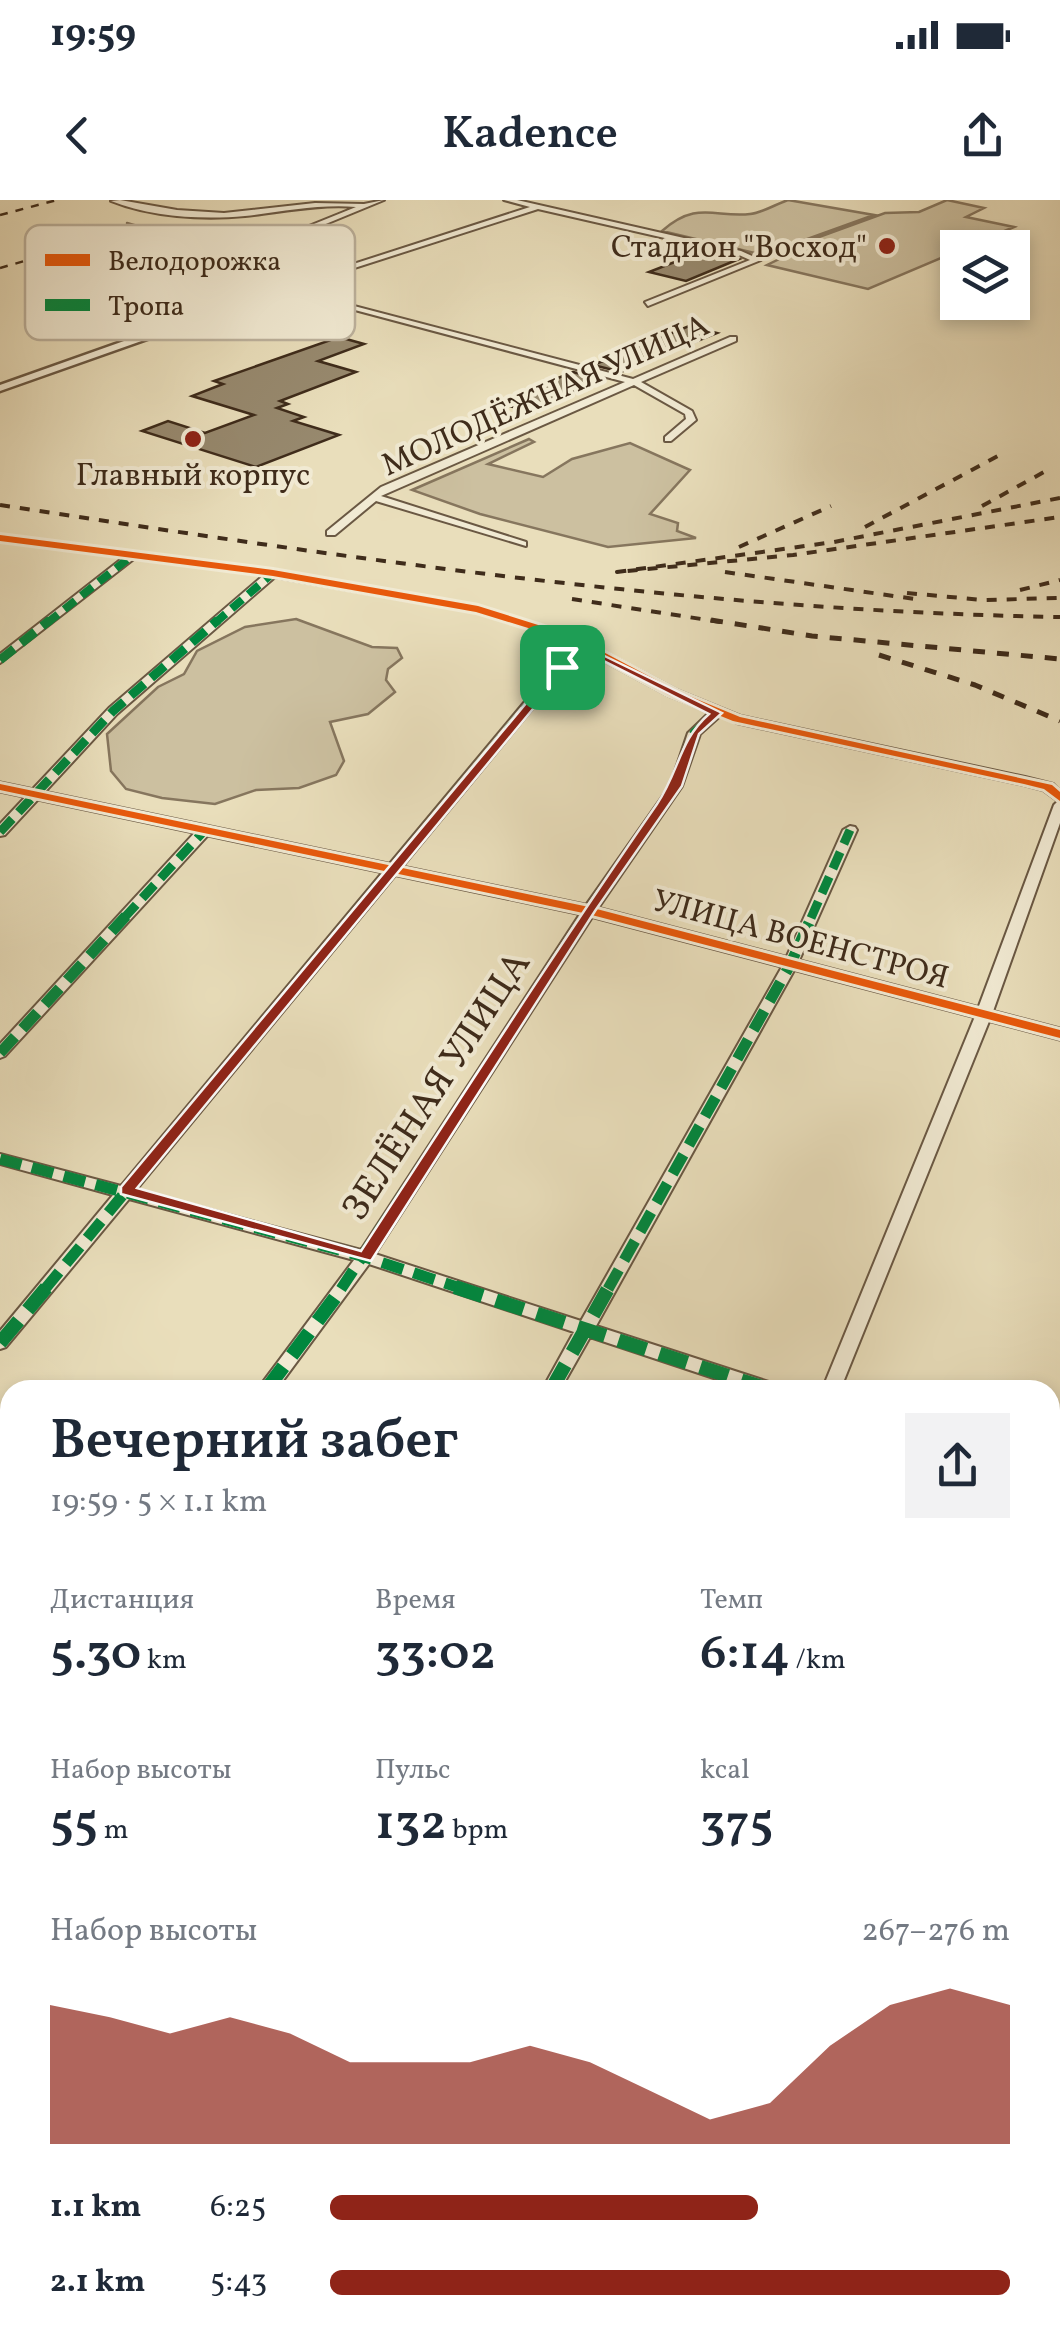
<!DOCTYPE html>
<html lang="ru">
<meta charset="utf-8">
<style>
:root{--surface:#fff;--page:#f2f2f3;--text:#1f2937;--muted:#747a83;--accent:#8f2418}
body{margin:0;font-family:Vollkorn,serif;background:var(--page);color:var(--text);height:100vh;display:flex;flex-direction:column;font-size:38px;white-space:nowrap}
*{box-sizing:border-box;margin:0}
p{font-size:32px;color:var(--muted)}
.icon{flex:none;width:55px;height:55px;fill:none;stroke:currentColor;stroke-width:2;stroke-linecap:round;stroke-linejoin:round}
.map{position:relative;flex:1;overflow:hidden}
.side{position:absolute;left:0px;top:1180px;width:1060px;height:960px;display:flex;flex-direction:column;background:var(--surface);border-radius:30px 30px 0 0;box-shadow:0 5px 15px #0003}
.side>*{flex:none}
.tools{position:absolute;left:940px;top:30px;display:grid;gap:20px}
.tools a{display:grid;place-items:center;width:90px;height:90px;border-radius:0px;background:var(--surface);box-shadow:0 5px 15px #0003;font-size:50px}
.pin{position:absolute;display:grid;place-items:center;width:85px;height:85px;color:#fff;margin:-42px;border-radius:20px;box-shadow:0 5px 15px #0006}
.round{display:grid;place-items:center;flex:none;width:105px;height:105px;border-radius:0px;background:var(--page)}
.headline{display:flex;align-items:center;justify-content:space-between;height:170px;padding:0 50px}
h1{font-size:55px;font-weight:600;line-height:75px}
.figures{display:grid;grid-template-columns:repeat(3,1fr);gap:15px;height:170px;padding:10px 50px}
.figures div{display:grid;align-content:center}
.figures b{font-size:50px;font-weight:600}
.figures small{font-size:28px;font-weight:400}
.figures p{font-size:28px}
.chart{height:280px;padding:20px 50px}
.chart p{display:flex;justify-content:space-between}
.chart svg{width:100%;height:180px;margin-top:10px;fill:var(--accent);opacity:.7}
ul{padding:0 50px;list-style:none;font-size:32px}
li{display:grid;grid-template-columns:160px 120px 1fr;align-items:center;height:75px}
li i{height:25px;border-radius:12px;background:var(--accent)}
.status{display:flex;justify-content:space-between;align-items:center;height:70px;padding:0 50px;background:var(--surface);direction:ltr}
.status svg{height:28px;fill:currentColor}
header{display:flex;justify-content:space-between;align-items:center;height:130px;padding:0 50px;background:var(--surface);font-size:45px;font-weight:600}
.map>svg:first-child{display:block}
</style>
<div class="status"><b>19:59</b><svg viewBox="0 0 49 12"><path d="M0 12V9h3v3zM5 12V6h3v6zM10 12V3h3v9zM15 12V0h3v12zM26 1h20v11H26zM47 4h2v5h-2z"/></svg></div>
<header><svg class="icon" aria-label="back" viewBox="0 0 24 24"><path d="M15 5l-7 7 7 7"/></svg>Kadence<svg class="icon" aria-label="share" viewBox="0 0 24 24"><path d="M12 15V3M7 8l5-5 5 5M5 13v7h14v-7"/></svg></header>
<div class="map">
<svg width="1060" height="2140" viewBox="0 0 1060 2140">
<rect width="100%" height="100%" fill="#e9debb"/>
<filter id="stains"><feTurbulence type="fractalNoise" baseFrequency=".002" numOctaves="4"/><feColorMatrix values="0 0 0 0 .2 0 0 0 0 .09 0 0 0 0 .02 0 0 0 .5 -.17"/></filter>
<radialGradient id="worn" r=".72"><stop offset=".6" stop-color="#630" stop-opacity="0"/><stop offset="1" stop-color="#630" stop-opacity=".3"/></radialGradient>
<path fill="#ccc0a0" stroke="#86765e" stroke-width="2.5" d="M788 0 874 15 763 55 662 31C697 0 715 18 750 14 762 13 776 4 788 0Z
M947 0 984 8 966 17 1014 27 868 89 767 65 804 47 797 45 885 13 919 12Z
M529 239 534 242 488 264 543 277 572 259 630 243 690 270 650 314 678 323 677 331 696 338 608 347 480 314 412 290Z
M296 419 372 447 397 448 402 458 388 469 386 480 395 492 368 514 330 522 344 561 336 575 299 588 256 590 215 604 162 598 126 589 111 571 107 534 158 487 184 474 197 451 245 427Z"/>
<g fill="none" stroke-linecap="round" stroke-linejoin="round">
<path stroke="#82725b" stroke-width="2.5" d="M127 23 228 52 240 50"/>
</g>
<path fill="#97896e" stroke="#3f2c1b" stroke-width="2.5" d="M703 51 739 59 686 81 649 72Z
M689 126 717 133 621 172 593 165Z
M339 137 364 144 318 161 356 172 280 201 288 204 277 208 304 217 293 221 339 235 256 267 142 231 168 221 205 233 254 215 192 196 223 184 214 181Z
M573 172 603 180 526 211 497 202Z"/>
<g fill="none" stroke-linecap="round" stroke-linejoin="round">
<g stroke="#6a5843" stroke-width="4">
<path id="minor" d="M120 0 177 10 224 13 315 3 364 4 384 0 265 49 262 45 356 7C318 4 282 12 245 16 203 20 150 17 111 1Z
M504 0H517L741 51 761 60 648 106 645 102 750 60 739 55 538 9 289 89 633 179 730 137H736V141L641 182 692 211 696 220 671 241H665V237L686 219 685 214 634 185 381 296 526 342V346L376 301 335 335H327V331L381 287 625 182 276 89 530 7Z
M212 53 251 54 255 56 212 57 180 64 176 62Z
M0 335 273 370 478 406 574 436 677 490 741 516 1025 577 1053 584 1060 591V623L992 814 840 1190H822L976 814 1054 605 1058 601 1043 590 1024 585 737 523 720 516 700 534 682 586 596 711 375 1054 581 1121 783 765 843 630 850 626 855 627 857 630 797 765 596 1126 778 1185 780 1190H750L590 1137 560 1190H542L574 1132 369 1064 276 1190H257L354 1060 129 999 6 1147 0 1149V1131L113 995 0 964V954L121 986 538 486 558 465 582 449 566 440 476 412 275 377 117 514 5 635 0 636V624L109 508 264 375 135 358 0 463V454L124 357 0 341ZM591 454 669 496 710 512 688 533 670 586 582 711 361 1050 136 990 546 492 566 469Z
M204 627 209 628V634L5 856 0 858V844L199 628Z
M1050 1270 1060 1273V1287L1050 1284Z
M1060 1509V1560L1058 1565 1050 1567V1516L1052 1512Z
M10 1525V1552L0 1557V1531Z
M0 1659 10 1662V1683L0 1680Z
M10 2117V2130H27L23 2140H0V2125Z
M1050 2124 1060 2128V2140H1022L1017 2130H1050Z
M454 2130H482L478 2140H450Z
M889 2130H917L914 2140H886Z"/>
</g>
<g stroke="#6a5843" stroke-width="5">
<path id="tertiary" d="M262 45 269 47 283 91 0 191V185L186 119 240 60ZM262 52 275 88 205 112 246 64Z
M0 583 589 706 1060 829V839L587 715 0 591Z"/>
</g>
<use href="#minor" fill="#f1ead3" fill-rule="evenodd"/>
<use href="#tertiary" fill="#f1ead3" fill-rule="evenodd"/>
<path stroke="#3f2c1b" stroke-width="2.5" stroke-dasharray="8 8" stroke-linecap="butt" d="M0 15 57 0
M0 68 35 58"/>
<path stroke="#3f2c1b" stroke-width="4" stroke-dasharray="10 10" stroke-linecap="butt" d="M1060 298 834 342 617 372 793 355 1060 317
M0 305C353 359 703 411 1060 417
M982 306 1044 272
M865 327 998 256
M739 347 831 306
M725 372 922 400
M1020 390 1060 380
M907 393 983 400 1060 398
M572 399 727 423"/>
<path stroke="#3f2c1b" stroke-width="5" stroke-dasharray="12 12" stroke-linecap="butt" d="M711 420 812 436 1060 459
M879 455 975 485 1060 521"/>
<path stroke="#00873e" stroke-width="8" stroke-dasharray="14 8" stroke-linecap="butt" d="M47 423 134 354
M215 423 273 373"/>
<path stroke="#00873e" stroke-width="9" stroke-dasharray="18 9" stroke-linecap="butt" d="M0 460 50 420
M0 632 113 511 218 420
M124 718 204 631
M352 718 542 489 562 467 590 449
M584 718 676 586 694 533 717 513
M811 718 850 630"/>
<path stroke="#00873e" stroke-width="11" stroke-dasharray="22 11" stroke-linecap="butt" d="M0 853 126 716
M0 959 365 1057 463 1089
M45 1089 354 716
M341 1089 586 716
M608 1089 790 765 812 716"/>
<path stroke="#00873e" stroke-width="14" stroke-dasharray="29 14" stroke-linecap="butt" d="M455 1087 771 1190
M0 1143 47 1087
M266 1190 343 1087
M551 1190 609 1087
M1050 1277 1060 1280
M0 1548 10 1534
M1051 1555 1060 1518"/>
<path stroke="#00873e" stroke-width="18" stroke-dasharray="35 18" stroke-linecap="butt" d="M1050 1558 1051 1553
M0 1669 10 1673
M1031 2130 1054 2140
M7 2140 13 2130
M900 2140 903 2130"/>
<g stroke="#f1ead3" stroke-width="6">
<path id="cycleway" d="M0 335 273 370 478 406 573 436 677 491 740 517 1052 585 1060 592V601L1044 589 1024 584 733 521 669 495 567 440 476 412 273 376 0 341Z
M0 584 589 707 1060 830V838L588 714 0 590Z"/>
</g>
<use href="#cycleway" fill="#e8590c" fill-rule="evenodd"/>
</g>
<path fill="#8f2418" stroke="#fff" stroke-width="2.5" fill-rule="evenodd" d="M586 447 722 513 699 534 682 586 595 711 371 1061 121 994V987L558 465ZM590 454 709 514C679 540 679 572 657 604 555 751 459 901 361 1051L137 988 566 469Z"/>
<g fill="#8f2418" stroke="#f1ead3" stroke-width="4">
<circle cx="887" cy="46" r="10"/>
<circle cx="193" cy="239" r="10"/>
</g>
<g text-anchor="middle" stroke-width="8" stroke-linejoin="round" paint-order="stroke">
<g font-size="32" fill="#3f2c1b" stroke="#f1ead3" text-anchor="end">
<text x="867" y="57">Стадион "Восход"</text>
<text x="193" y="285" text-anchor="middle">Главный корпус</text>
</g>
<g font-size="32" fill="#3f2c1b" stroke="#f1ead3">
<text transform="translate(545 194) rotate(-24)" y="11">МОЛОДЁЖНАЯ УЛИЦА</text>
<text transform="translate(801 738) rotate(15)" y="11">УЛИЦА ВОЕНСТРОЯ</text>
</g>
<g font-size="38" fill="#3f2c1b" stroke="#f1ead3">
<text transform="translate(435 885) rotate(-57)" y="13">ЗЕЛЁНАЯ УЛИЦА</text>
</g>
</g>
<rect x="25" y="25" width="330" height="115" rx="15" fill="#f1ead3" stroke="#bcb19c" stroke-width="2.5"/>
<rect x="45" y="54" width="45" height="12" fill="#e8590c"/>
<rect x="45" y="99" width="45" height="12" fill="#00873e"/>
<g font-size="28" fill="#3f2c1b">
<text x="108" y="70">Велодорожка</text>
<text x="108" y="115">Тропа</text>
</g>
<rect width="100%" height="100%" filter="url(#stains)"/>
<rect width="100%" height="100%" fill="url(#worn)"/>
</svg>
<div class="tools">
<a><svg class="icon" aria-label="layers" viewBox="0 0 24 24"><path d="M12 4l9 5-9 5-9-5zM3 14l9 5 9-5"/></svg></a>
</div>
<div class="pin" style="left:562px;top:467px;background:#1e9e55"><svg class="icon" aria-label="arrive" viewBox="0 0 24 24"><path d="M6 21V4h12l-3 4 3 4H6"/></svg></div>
<section class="side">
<div class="headline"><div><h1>Вечерний забег</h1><p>19:59 · 5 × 1.1 km</p></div><a class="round"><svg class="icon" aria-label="share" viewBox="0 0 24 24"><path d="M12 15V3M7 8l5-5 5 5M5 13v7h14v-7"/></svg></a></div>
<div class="figures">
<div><p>Дистанция</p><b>5.30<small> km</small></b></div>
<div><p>Время</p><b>33:02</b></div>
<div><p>Темп</p><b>6:14<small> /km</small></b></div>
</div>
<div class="figures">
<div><p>Набор высоты</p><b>55<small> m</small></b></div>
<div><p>Пульс</p><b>132<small> bpm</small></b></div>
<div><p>kcal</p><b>375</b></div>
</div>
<div class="chart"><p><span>Набор высоты</span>267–276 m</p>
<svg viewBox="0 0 160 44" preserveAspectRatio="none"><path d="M0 44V10L10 13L20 17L30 13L40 17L50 24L60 24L70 24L80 20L90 24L100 31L110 38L120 34L130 20L140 10L150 6L160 10V44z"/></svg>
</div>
<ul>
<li><b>1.1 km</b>6:25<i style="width:63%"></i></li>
<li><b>2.1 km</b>5:43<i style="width:100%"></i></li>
</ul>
</section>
</div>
